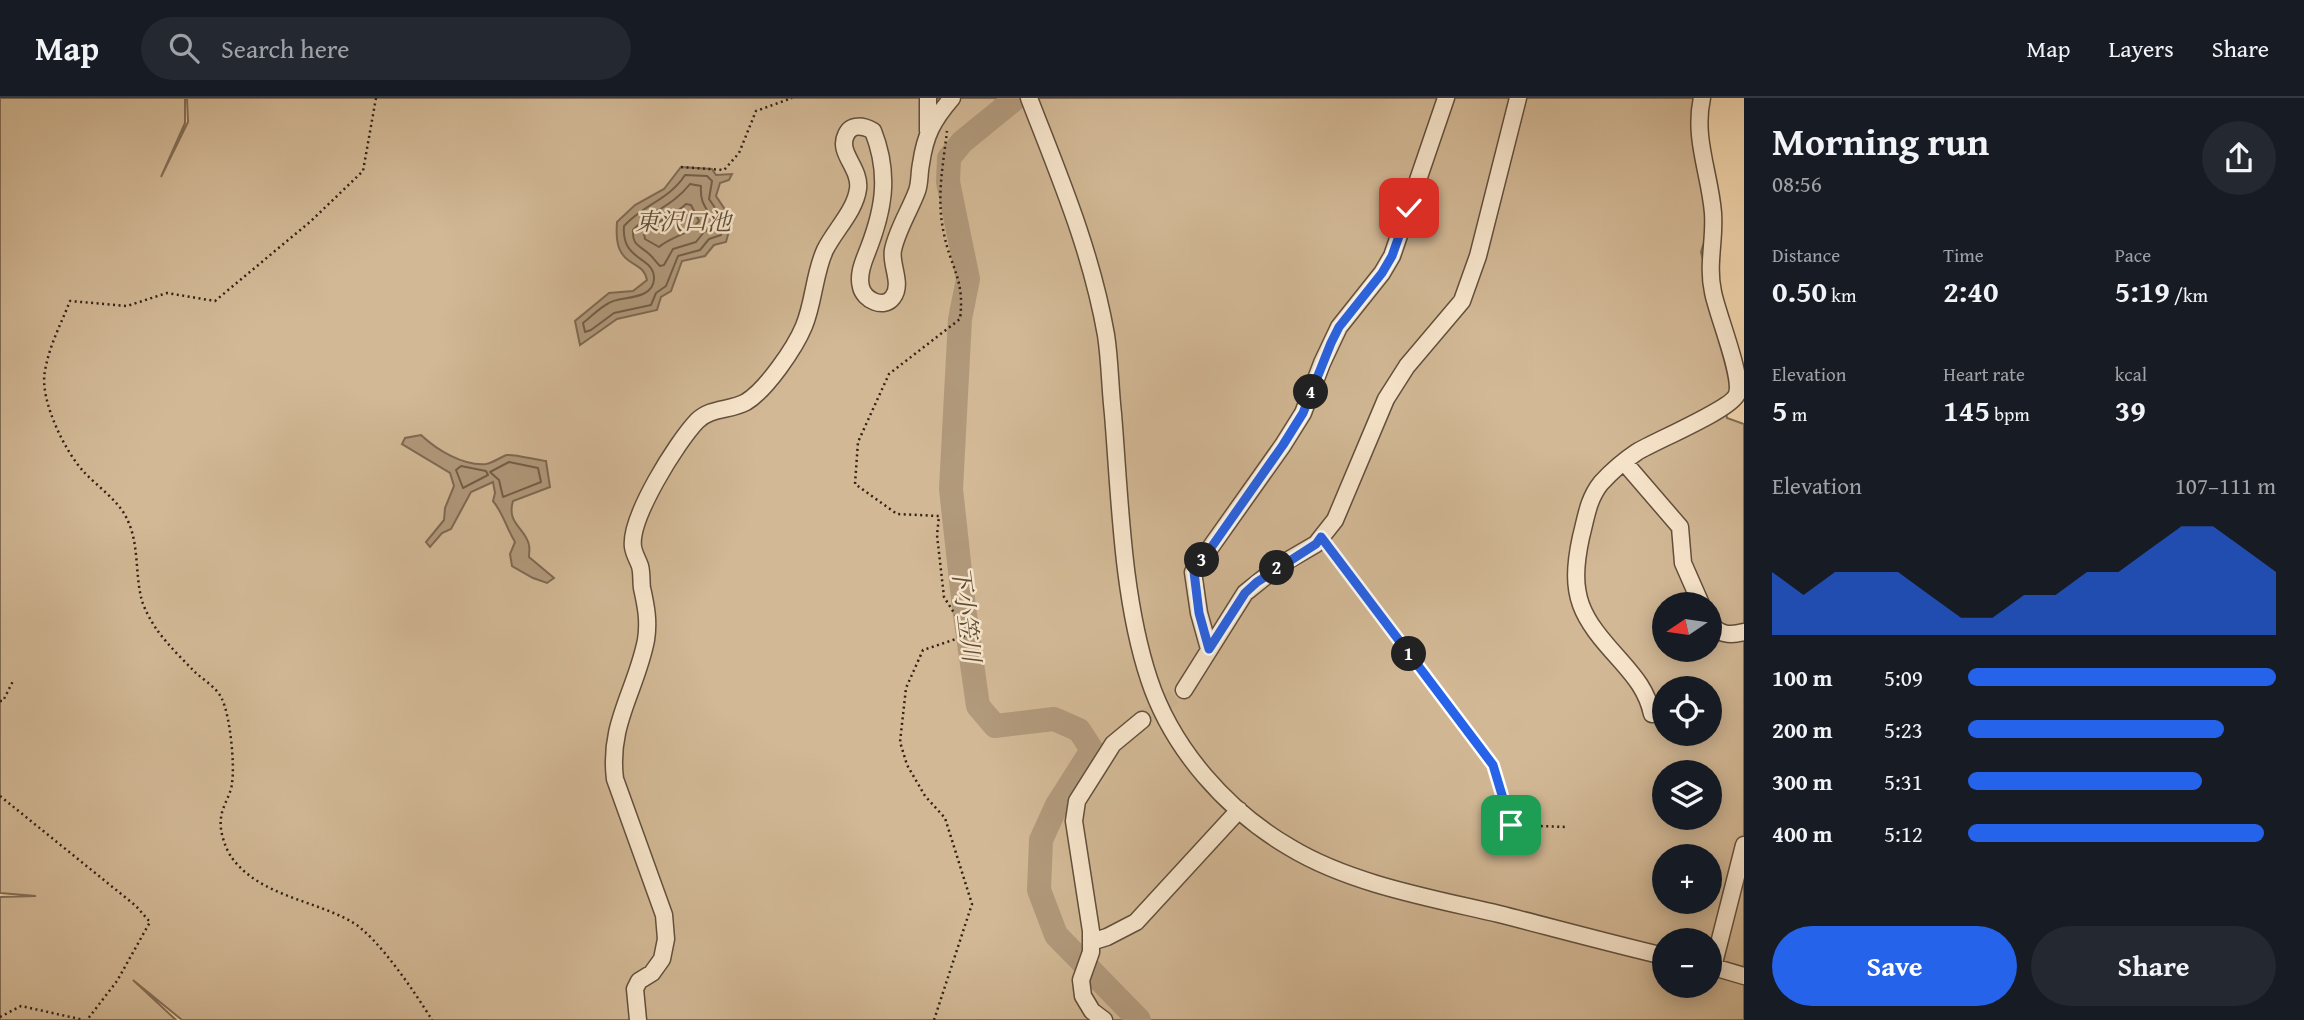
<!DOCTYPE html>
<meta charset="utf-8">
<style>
:root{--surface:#171b24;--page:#242831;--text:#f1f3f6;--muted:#9ea1a6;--line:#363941;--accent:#2563eb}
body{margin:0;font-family:"Gentium Book Plus","Noto Serif JP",serif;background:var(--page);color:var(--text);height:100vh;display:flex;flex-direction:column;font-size:26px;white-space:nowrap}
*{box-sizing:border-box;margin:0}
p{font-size:23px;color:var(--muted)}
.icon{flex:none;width:38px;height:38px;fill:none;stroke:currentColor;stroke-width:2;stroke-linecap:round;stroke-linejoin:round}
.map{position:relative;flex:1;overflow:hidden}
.side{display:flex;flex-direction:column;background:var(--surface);width:560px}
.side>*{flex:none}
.needle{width:46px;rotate:257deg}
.buttons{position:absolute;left:1652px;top:494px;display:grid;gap:14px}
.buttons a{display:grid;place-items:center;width:70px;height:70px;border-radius:50%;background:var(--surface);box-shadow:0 4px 18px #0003;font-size:35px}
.pin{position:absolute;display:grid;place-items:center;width:60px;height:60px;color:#fff;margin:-30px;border-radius:14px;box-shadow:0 4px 10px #0006}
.km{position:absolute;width:35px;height:35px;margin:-18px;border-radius:50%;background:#222;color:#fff;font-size:19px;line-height:35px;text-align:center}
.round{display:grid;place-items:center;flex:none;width:74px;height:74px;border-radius:37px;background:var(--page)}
.summary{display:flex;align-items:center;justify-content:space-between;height:119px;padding:0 28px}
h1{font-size:38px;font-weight:800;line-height:52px}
.stats{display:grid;grid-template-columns:repeat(3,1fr);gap:10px;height:119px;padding:7px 28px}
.stats div{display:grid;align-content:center}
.stats b{font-size:30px;font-weight:800}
.stats small{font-size:19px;font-weight:400}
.stats p{font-size:19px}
.chart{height:196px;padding:14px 28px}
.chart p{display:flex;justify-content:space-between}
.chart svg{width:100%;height:126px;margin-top:7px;fill:var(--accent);opacity:.7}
.action{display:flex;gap:14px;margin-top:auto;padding:14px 28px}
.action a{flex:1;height:80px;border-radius:42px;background:var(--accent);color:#fff;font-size:28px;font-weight:800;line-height:80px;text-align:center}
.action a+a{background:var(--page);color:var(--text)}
ul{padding:0 28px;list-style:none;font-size:23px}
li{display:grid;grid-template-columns:112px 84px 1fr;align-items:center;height:52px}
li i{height:18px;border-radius:9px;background:var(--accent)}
header{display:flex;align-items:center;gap:42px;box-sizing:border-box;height:98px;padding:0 35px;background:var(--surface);border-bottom:2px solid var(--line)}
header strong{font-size:33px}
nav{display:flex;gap:38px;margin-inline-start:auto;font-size:24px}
.search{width:490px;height:63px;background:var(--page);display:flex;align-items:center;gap:18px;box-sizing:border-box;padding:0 24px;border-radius:38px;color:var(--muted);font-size:26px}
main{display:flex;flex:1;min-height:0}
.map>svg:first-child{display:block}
</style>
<header>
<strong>Map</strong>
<div class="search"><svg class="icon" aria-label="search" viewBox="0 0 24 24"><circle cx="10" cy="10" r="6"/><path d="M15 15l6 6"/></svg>Search here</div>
<nav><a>Map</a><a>Layers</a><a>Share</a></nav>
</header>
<main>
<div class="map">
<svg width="1744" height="922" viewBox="0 0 1744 922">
<rect width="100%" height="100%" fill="#f3d7af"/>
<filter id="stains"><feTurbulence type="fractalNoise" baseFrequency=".00286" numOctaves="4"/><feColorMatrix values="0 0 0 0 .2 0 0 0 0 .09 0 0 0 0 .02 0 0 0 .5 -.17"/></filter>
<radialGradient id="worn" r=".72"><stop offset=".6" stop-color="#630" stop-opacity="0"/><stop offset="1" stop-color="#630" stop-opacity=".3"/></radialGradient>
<path fill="#d2b895" stroke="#826d55" stroke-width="2" fill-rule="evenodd" d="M0 0H185V25L161 79 188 24 187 0H1696L1713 117 1701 154 1737 297 1725 309 1727 320 1744 326V922H182L133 882 176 922H0V799L36 798 0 795ZM1664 506H1710V551H1664ZM1664 590H1710V635H1664ZM1664 674H1710V719H1664ZM1664 758H1710V803H1664ZM1664 842H1710V887H1664Z"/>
<path fill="#b1997b" stroke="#7e6952" stroke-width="2" d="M681 69 712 71 716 77 732 76 729 82 720 85 716 98 732 122 726 144 714 147 705 158 682 163 671 193 661 199 657 212 617 221 580 247 575 223 609 195 633 193 647 182C644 169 637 169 628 162 616 153 616 138 617 124L635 107 664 91Z
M421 337C437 352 463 368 486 366 493 365 500 359 507 357 515 356 536 362 546 363L550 389 513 403C506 426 526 430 529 447 530 451 529 455 529 459L554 480 547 485 533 480 512 468 510 456 515 444C506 429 503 415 493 403L495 395 493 384 471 394 451 431 442 435 430 449 426 444 444 422 445 410 454 388 450 375 402 346 405 340Z"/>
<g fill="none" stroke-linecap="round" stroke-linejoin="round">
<path stroke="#715e48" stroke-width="2" d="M685 77 707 78 712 83 709 101 724 123 721 137 709 141 700 152 678 158 666 188 656 195 651 207 614 215 591 232 585 234 583 225C591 219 599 210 609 205 619 198 653 203 654 181 655 158 621 164 624 128 643 107 670 101 685 77Z
M690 86 701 88C699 111 713 113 714 129L704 134 696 144 673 151 664 167 660 168C656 164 652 158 648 155 638 147 632 146 633 132 650 113 672 109 690 86Z
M686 106 691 107 699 123C689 137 672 138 659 149L645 141 644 136C655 123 673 119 686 106Z
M509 364 538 370 541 384 503 399 499 382 490 374Z
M461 368 486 373 488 377 463 390 456 372Z"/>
<path stroke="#b1997b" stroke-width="24" d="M1016 0 962 44 949 60 948 84 968 181 960 221 951 391 964 510 978 608 995 628 1054 621 1079 632 1092 652 1057 707 1041 742 1039 792 1056 837 1139 922"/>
<path stroke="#ccb390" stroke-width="16" stroke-dasharray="16 8" stroke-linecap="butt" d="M1142 622 1184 592"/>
<g stroke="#624f3c" stroke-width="19">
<path id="minor" d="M928 0V33
M1029 0C1060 80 1091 152 1106 237 1110 263 1110 290 1113 316 1120 401 1122 499 1149 581 1172 651 1227 713 1291 750 1351 786 1431 800 1499 816 1554 830 1609 845 1664 858
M1624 364 1680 429 1683 465 1701 506
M1710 525C1719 537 1730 538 1744 534
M1209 551 1199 515 1193 474 1283 347 1303 315 1322 265 1339 229 1382 175 1392 158 1446 0
M1184 592 1245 495 1280 467 1316 446 1335 422 1386 301 1407 268 1462 203 1478 158 1518 0
M1664 613 1652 616C1647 593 1635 579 1620 562 1581 519 1568 499 1581 439 1586 420 1588 401 1601 385 1611 374 1625 362 1637 354 1655 343 1732 311 1737 296 1743 278 1717 216 1713 194 1707 167 1715 142 1713 115 1710 76 1693 40 1702 0
M1091 844 1107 839 1136 824 1239 712
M1710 868 1744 878
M1713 869 1744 747
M638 922 635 891 639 883 652 875 662 861 666 841 664 817 615 681C608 626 636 593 646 542 649 523 646 508 642 490 641 483 642 475 640 468 638 462 634 456 633 449 629 420 677 344 697 323 711 309 730 313 746 304 766 292 795 250 804 228 814 204 814 176 825 152 835 132 855 113 858 91 861 70 837 55 846 37 851 25 864 28 873 33 891 78 883 115 866 157 862 167 858 178 861 189 864 202 884 212 893 199 903 186 890 166 893 152 897 132 910 112 917 93 920 85 919 75 921 66 925 37 933 22 952 0
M1104 922 1092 913 1083 898 1081 882 1091 854V833L1074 723 1077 703 1113 646 1142 622"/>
</g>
<path stroke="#312215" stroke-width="2.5" stroke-dasharray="2 3.5" stroke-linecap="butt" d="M376 0 363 73 311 123 215 203 167 195 127 208 70 203C61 226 49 248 45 273 39 301 65 354 84 374 98 389 119 403 127 421 139 445 135 473 141 499 143 509 151 523 157 532 168 547 183 562 196 575 205 583 217 590 222 601 230 618 235 666 232 685 231 697 222 708 221 720 219 732 225 750 232 760 260 798 314 802 352 824 378 839 416 896 432 922
M681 69 724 72 739 55 756 13 792 0
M1330 451 1493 667 1511 727 1567 729
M0 603H3L13 583
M0 698 136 808 150 824 117 883 87 922
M0 919 21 908 84 922
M934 922 972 806 945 720 925 698 907 667 900 644 906 590 923 552 968 537 944 499 937 437 939 418 897 416 855 386 858 344 889 276 960 221C965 181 951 171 944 136 936 101 943 68 947 33"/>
<use href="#minor" stroke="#f7e5cb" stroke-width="16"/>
</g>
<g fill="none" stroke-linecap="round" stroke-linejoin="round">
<g stroke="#fff" stroke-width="14">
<path id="route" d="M1409 110 1392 158 1382 175 1339 229 1331 245 1303 315 1283 347 1194 474 1199 515 1209 551 1245 495 1257 484 1316 446 1321 439 1493 667 1511 727"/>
</g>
<use href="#route" stroke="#2563eb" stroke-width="9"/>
</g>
<g text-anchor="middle" stroke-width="5" stroke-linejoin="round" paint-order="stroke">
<g font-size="24" font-style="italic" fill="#5e4c39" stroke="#f7e5cb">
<text x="683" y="132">東沢口池</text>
<text transform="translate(966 516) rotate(83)" y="8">下小笠川</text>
</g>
</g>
<rect width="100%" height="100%" filter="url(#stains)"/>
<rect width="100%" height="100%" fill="url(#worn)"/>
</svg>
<div class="buttons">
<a><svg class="needle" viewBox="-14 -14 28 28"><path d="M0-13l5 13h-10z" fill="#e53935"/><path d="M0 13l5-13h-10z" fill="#9ea1a6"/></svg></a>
<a><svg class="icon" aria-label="locate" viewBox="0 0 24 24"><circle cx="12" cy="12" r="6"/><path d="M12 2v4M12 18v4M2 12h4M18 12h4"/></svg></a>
<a><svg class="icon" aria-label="layers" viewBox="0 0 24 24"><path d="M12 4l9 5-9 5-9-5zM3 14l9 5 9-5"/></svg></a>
<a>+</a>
<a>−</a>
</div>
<div class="pin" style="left:1511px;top:727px;background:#1e9e55"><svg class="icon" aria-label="arrive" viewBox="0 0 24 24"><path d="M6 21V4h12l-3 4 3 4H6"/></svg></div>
<div class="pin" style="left:1409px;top:110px;background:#d93025"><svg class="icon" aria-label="check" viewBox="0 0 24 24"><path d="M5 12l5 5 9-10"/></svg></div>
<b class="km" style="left:1409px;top:556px">1</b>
<b class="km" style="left:1277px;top:470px">2</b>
<b class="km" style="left:1202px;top:462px">3</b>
<b class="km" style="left:1311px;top:294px">4</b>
</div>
<section class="side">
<div class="summary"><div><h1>Morning run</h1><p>08:56</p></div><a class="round"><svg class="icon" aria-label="share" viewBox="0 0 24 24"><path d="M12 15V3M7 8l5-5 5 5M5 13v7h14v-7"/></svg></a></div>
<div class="stats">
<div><p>Distance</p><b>0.50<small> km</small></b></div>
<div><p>Time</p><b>2:40</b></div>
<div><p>Pace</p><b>5:19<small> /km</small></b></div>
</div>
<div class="stats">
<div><p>Elevation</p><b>5<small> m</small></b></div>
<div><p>Heart rate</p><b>145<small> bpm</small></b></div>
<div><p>kcal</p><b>39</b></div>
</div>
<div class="chart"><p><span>Elevation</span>107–111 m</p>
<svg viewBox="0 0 160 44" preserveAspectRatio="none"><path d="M0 44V22L10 30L20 22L30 22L40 22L50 30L60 38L70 38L80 30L90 30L100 22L110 22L120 14L130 6L140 6L150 14L160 22V44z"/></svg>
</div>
<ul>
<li><b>100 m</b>5:09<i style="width:100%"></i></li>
<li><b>200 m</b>5:23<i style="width:83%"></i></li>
<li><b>300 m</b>5:31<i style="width:76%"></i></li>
<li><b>400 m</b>5:12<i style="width:96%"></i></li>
</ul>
<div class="action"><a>Save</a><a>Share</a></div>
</section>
</main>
